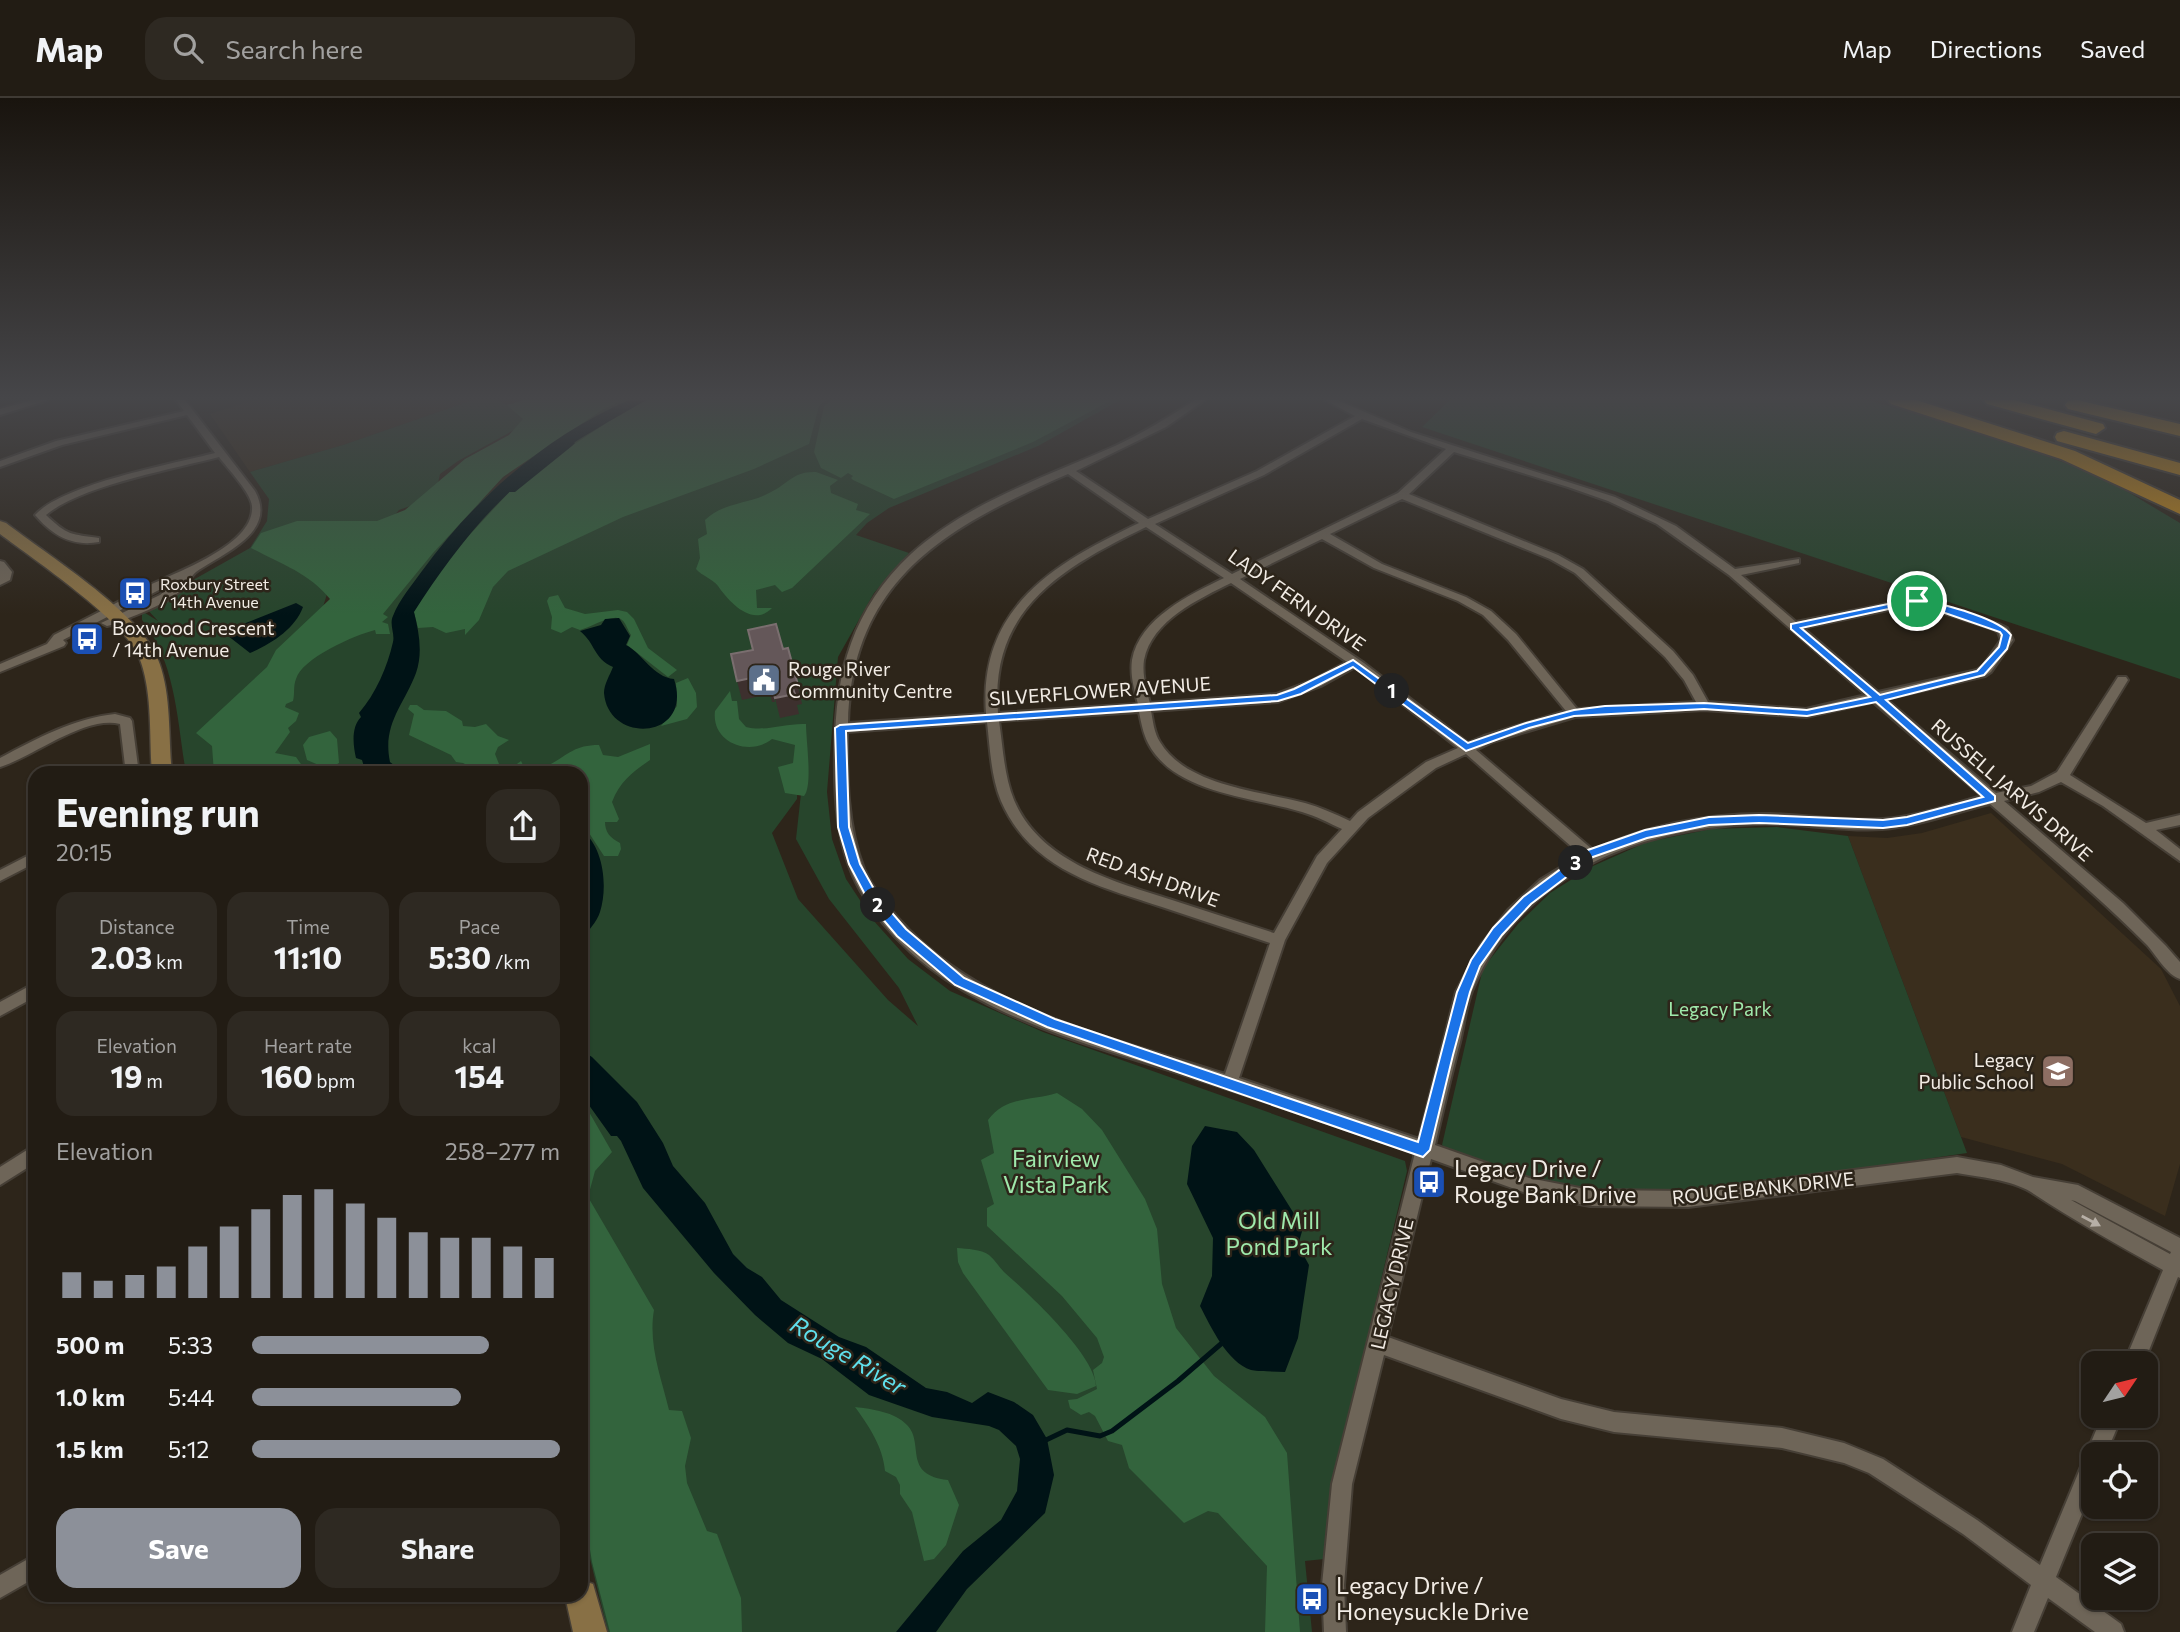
<!DOCTYPE html>
<meta charset="utf-8">
<style>
:root{--surface:#221c14;--page:#2e2922;--text:#f1f3f6;--muted:#a2a1a0;--line:#3f3a34;--accent:#8c9099}
body{margin:0;font-family:Commissioner,sans-serif;background:var(--page);color:var(--text);height:100vh;display:flex;flex-direction:column;font-size:26px;white-space:nowrap}
*{box-sizing:border-box;margin:0}
p{font-size:23px;color:var(--muted)}
.icon{flex:none;width:38px;height:38px;fill:none;stroke:currentColor;stroke-width:2;stroke-linecap:round;stroke-linejoin:round}
.map{position:relative;flex:1;overflow:hidden}
.details{position:absolute;left:28px;top:668px;width:560px;height:836px;display:flex;flex-direction:column;background:var(--surface);border-radius:21px;box-shadow:0 2px 5px #0004,0 0 0 2px var(--line)}
.details>*{flex:none}
.needle{width:46px;rotate:55deg}
.tools{position:absolute;left:2081px;top:1253px;display:grid;gap:14px}
.tools a{display:grid;place-items:center;width:77px;height:77px;border-radius:14px;background:var(--surface);box-shadow:0 2px 5px #0004,0 0 0 2px var(--line);font-size:35px}
.pin{position:absolute;display:grid;place-items:center;width:60px;height:60px;color:#fff;margin:-30px;border:4px solid #fff;border-radius:50%;box-shadow:0 2px 7px #0007}
.km{position:absolute;width:35px;height:35px;margin:-18px;border-radius:50%;background:#222;color:#fff;font-size:19px;line-height:35px;text-align:center}
.round{display:grid;place-items:center;flex:none;width:74px;height:74px;border-radius:21px;background:var(--page)}
.headline{display:flex;align-items:center;justify-content:space-between;height:119px;padding:0 28px}
h1{font-size:38px;font-weight:700;line-height:52px}
.stats{display:grid;grid-template-columns:repeat(3,1fr);gap:10px;height:119px;padding:7px 28px}
.stats div{display:grid;align-content:center;border-radius:18px;background:var(--page);text-align:center}
.stats b{font-size:30px;font-weight:700}
.stats small{font-size:19px;font-weight:400}
.stats p{font-size:19px}
.chart{height:196px;padding:14px 28px}
.chart p{display:flex;justify-content:space-between}
.chart svg{width:100%;height:126px;margin-top:7px;stroke:var(--accent);stroke-width:6}
.cta{display:flex;gap:14px;margin-top:auto;padding:14px 28px}
.cta a{flex:1;height:80px;border-radius:21px;background:var(--accent);color:#fff;font-size:28px;font-weight:700;line-height:80px;text-align:center}
.cta a+a{background:var(--page);color:var(--text)}
ul{padding:0 28px;list-style:none;font-size:23px}
li{display:grid;grid-template-columns:112px 84px 1fr;align-items:center;height:52px}
li i{height:18px;border-radius:9px;background:var(--accent)}
header{display:flex;align-items:center;gap:42px;box-sizing:border-box;height:98px;padding:0 35px;background:var(--surface);border-bottom:2px solid var(--line)}
header strong{font-size:33px}
nav{display:flex;gap:38px;margin-inline-start:auto;font-size:24px}
.search{width:490px;height:63px;background:var(--page);display:flex;align-items:center;gap:18px;box-sizing:border-box;padding:0 24px;border-radius:21px;color:var(--muted);font-size:26px}
.map>svg:first-child{display:block}
</style>
<header>
<strong>Map</strong>
<div class="search"><svg class="icon" aria-label="search" viewBox="0 0 24 24"><circle cx="10" cy="10" r="6"/><path d="M15 15l6 6"/></svg>Search here</div>
<nav><a>Map</a><a>Directions</a><a>Saved</a></nav>
</header>
<div class="map">
<svg width="2180" height="1534" viewBox="0 0 2180 1534">
<rect width="100%" height="100%" fill="#2d251a"/>
<path fill="#3a2e1d" d="M253 302H473L343 347 250 374 210 316Z
M1991 715 2161 871 2180 908V1066L2165 1118 2062 1066 1961 1039 1848 738 1887 740 1922 735Z"/>
<path fill="#27452c" fill-rule="evenodd" d="M473 302H497L534 321 458 363 440 376 435 399 399 412 327 496 322 512 408 466 582 316 612 302H1120L1038 348 889 410 867 425 856 437 909 455 874 495 838 559 827 694 832 741 846 781 873 822 908 861 950 893 1043 934 1405 1063 1407 1073 1330 1396 1324 1461 1305 1463 1312 1534H608L581 1424V676L186 675C177 623 176 564 142 522V513L158 523 145 509 250 450 267 423 269 401 250 374 343 347ZM806 650 796 741 829 801 899 890 918 928 888 902 798 801 772 735 797 701 798 674Z
M1450 302H1868L1985 336 2079 370 2123 391 2180 425V581L1422 329Z
M1777 729 1848 738 1967 1055 1686 1096 1593 1097 1541 1085 1453 1056 1442 1047 1483 870 1518 826 1550 795 1593 768 1647 744 1711 731Z"/>
<path fill="#33643d" d="M523 302H623L602 312 503 379 433 455 383 516 388 519 382 524 388 526 390 536H376L375 532C355 537 302 560 296 581 293 588 295 596 293 603L286 606 285 609 299 615 296 623 288 630 290 634 275 655 296 659 303 669 292 675H214L212 648 196 635 267 569 276 552 330 501C309 475 279 465 251 450L261 435 297 423H377L405 412 465 361 509 337 523 321 507 307Z
M648 302H826L819 308 809 346 754 371 623 419 508 473 493 489 479 522 465 537V531L446 535 433 529 418 530 413 511 436 473 514 389 535 372 620 316Z
M831 302H1112L1033 344 894 401 853 382 851 380 853 378 848 375 841 380 821 370 814 354 824 308Z
M816 374 838 382 830 388 831 395 858 406 856 412 870 416 792 490 782 494 775 487 756 492 757 510H772C753 530 729 504 718 488 713 481 702 478 696 471L700 460 698 441 707 436 705 422C722 405 747 406 767 396 788 387 792 373 816 374Z
M558 497 565 510 585 516 618 512 627 514 634 521 648 550 677 572 668 579 627 547 631 537C628 533 626 525 622 522 615 514 591 529 580 532L572 529 561 535 551 531 552 519 547 503 549 499Z
M688 580 696 595 697 609 687 621 661 628 677 608 676 585Z
M730 593 732 603H737L739 621 746 629C766 634 785 625 806 626 806 643 813 688 804 698L785 695 778 669 793 665 795 647 772 641C750 659 711 645 715 613Z
M410 607H417L424 612 446 613 462 623 463 628 475 629 486 626 498 638 509 642 498 649 495 656 501 671H510L521 663 525 671 523 675H483L463 665 456 664 451 657 409 637 414 616 408 611Z
M330 633 337 641 339 665 328 671 307 662 303 647 309 639Z
M650 646V662C633 674 620 683 612 704L619 721 617 724H605C605 734 610 740 620 745L621 751 618 758H604L589 735 581 729V676L556 675 549 667C568 657 574 647 599 647L603 657 618 659Z
M1057 995 1082 1011 1102 1032 1145 1101 1157 1131 1162 1186 1176 1230 1214 1278 1265 1319 1287 1355 1300 1534H1265L1267 1468 1218 1415 1208 1413 1184 1425 1129 1370 1122 1347 1108 1343 1095 1318 1089 1314 1081 1317 1070 1310 1068 1302 1077 1301 1097 1291 1093 1272 1102 1265 1104 1259 1097 1240 1062 1198 987 1128V1110L994 1106 981 1062 994 1055 988 1022C1006 998 1031 1003 1057 995Z
M581 1000 612 1054 595 1073 588 1099 654 1212C648 1246 661 1279 669 1312L682 1313 691 1340 685 1368 687 1385 707 1433 717 1436 741 1500 742 1534H610L592 1464 581 1396Z
M957 1150C967 1151 981 1151 989 1157 995 1162 999 1169 1004 1174 1028 1195 1095 1257 1096 1288L1077 1296 1048 1292 963 1175 958 1164Z
M855 1309C872 1311 895 1314 907 1327 925 1345 902 1377 948 1382L959 1407 946 1447 934 1461 924 1463 912 1414 900 1396V1387L896 1379 885 1373C883 1349 869 1328 855 1309Z"/>
<path fill="#001316" d="M629 302H646C612 322 577 341 545 364 492 403 449 459 414 514 419 534 423 555 416 575 404 607 382 626 390 664L404 675H374L365 672 362 662 356 660C353 647 351 629 361 619L359 615C376 595 387 570 393 544 395 536 389 526 393 518 399 502 412 487 422 473 474 401 546 338 629 302Z
M296 505 303 509C295 531 271 546 250 555L223 534Z
M619 520 630 538 626 547C643 556 653 579 674 581 694 642 608 647 604 595 604 586 610 577 613 569 593 560 596 546 580 533L601 527 605 521Z
M581 732C604 748 608 789 600 814 597 824 587 834 581 842 581 830 587 820 587 810 585 783 581 759 581 732Z
M581 952 592 959 637 1004 663 1045 673 1068 705 1105 733 1156 747 1170 762 1179 781 1202 839 1239 866 1249 926 1290 947 1294 972 1305 988 1294 1014 1304 1033 1317 1047 1341 1054 1377 1045 1415 967 1491 936 1534H896L963 1453 1001 1422 1017 1393 1020 1361 1016 1348 999 1332 989 1328 932 1319 869 1297 822 1261 788 1245 755 1217 714 1175 643 1090 621 1043 617 1038H611L581 996Z
M1205 1028 1237 1034 1254 1052 1303 1130 1298 1147 1309 1167 1298 1240 1285 1274C1274 1273 1261 1274 1251 1272 1227 1264 1211 1229 1200 1208L1212 1178 1213 1140 1187 1086 1192 1048Z"/>
<g fill="none" stroke-linecap="round" stroke-linejoin="round">
<path stroke="#001316" stroke-width="5" d="M1046 1342 1067 1332 1100 1338 1112 1333 1178 1283 1222 1245"/>
<path fill="#001316" fill-rule="evenodd" d="M567 340 572 342 575 345 572 348 515 394H503L501 391 503 388 562 342Z"/>
<g stroke="#463f36" stroke-width="4">
<path id="minor" d="M33 302H48L0 317V311Z
M176 302H185L255 393C278 435 223 455 196 474 191 478 186 488 179 494 160 510 134 517 111 527L107 528 101 525 160 497 180 481 63 542 66 545 64 548 0 574V566L47 546 54 537C86 521 118 504 150 487 176 474 255 447 252 408 251 395 228 371 219 359 173 371 80 388 46 417 68 438 71 436 99 440V444C72 449 52 437 35 417 63 386 172 366 215 355L187 317 62 347 0 369V363L56 343 184 313Z
M1195 302H1205L1166 329 1076 373 1148 421 1257 373 1355 318 1325 302H1337L1411 334 1615 399 1676 428 1735 471 1799 461V465L1741 477 1796 524 1917 500 2001 527 2007 530 2013 542 1991 574 1985 578 1886 601 1996 695 2031 688 2057 674 2118 579H2126L2128 582 2070 677 2146 725 2180 717V727L2156 732 2180 751V763L2103 708 2061 684 2039 694 2004 703 2123 805 2166 848 2180 864V881C2167 877 2156 857 2147 847 2097 797 2043 752 1990 706 1955 714 1919 728 1882 731 1840 734 1798 724 1756 726 1638 730 1520 776 1472 893 1466 908 1464 927 1460 944 1451 978 1443 1012 1435 1047L1529 1080 1590 1092 1688 1093 1957 1059 2001 1067 2033 1079 2078 1087 2180 1140V1180L2178 1179 2144 1265H2124L2163 1172C2118 1147 2073 1122 2031 1094 2012 1082 1979 1079 1957 1075L1688 1109 1590 1108 1529 1096 1431 1061 1388 1239 1561 1301 1614 1314 1782 1330 1844 1345 1883 1361 1977 1422 2040 1467 2102 1318H2122L2106 1356H2093V1389L2056 1479 2121 1526 2124 1534H2095L2048 1500 2034 1534H2012L2031 1487 1963 1436 1869 1375 1844 1365 1782 1350 1614 1334 1561 1321 1384 1257 1352 1386 1344 1487 1346 1534H1324L1322 1487 1332 1386 1415 1055C1345 1031 1274 1006 1203 983 1082 943 929 912 860 792 836 749 834 698 835 651 835 574 853 510 911 456 968 404 1046 379 1115 348 1143 335 1169 319 1195 302ZM1362 321 1446 351 1398 395 1232 476 1155 426 1264 377ZM1454 354 1568 389 1608 403 1657 426 1729 477 1866 597 1806 611 1708 604 1693 577 1673 553 1583 471 1558 457 1409 396ZM1068 376 1139 425C1055 465 978 509 986 616L848 625C852 480 948 428 1068 376ZM1402 401 1550 461 1575 475 1665 559 1684 582 1696 604 1577 611 1516 536 1491 513 1466 499 1382 466 1330 436ZM1146 429 1224 480C1189 497 1140 520 1132 562 1130 577 1134 591 1138 606L998 615C989 510 1064 469 1146 429ZM1322 441 1374 470 1458 503 1483 517 1508 542 1566 613 1484 638 1468 645 1364 565 1240 481ZM1231 485 1347 564 1313 582 1276 596 1150 605C1146 591 1142 576 1144 562 1152 522 1199 501 1231 485ZM1916 506 1993 531 1998 534 2001 542 1983 568 1977 572 1878 594 1803 530ZM1355 569 1458 650 1426 664 1358 714 1350 723C1335 716 1320 709 1305 705 1260 693 1186 688 1160 644 1154 635 1153 623 1151 613L1278 604 1321 588ZM1873 604 1982 698C1949 707 1917 719 1883 721 1845 724 1808 717 1770 716 1710 715 1648 727 1593 752L1476 652 1492 644 1575 619 1704 612 1806 619ZM1139 614C1141 624 1143 635 1148 645 1174 696 1254 699 1302 714 1316 718 1329 725 1342 731L1317 758 1274 835C1240 824 1206 813 1172 802 1114 783 1041 765 1014 702 1004 678 1003 649 999 623ZM987 624C990 650 991 679 1001 703 1031 772 1098 788 1162 809 1198 821 1234 833 1270 845L1225 976C1111 939 979 913 897 819 883 804 872 789 864 771 847 728 847 679 847 634ZM1466 656 1581 757 1540 782 1508 812 1481 847 1456 894 1419 1041 1239 980 1285 842 1327 765 1368 720 1436 670ZM2071 1102 2075 1103 2171 1154 2170 1156Z
M0 463 4 464 12 474 10 482 0 487Z
M115 616 130 620 132 623 139 676H126L120 626C85 617 33 659 0 669V660C36 641 74 620 115 616Z
M35 754V765L0 783V772Z
M35 885V899L0 918V904Z
M35 1047V1065L0 1087V1069Z
M35 1457V1480L0 1500V1477Z"/>
</g>
<g stroke="#463f36" stroke-width="3">
<path id="secondary" d="M0 423 6 425C46 456 138 513 157 559 172 594 168 638 172 676H152C149 638 153 594 139 559 125 523 33 461 0 436Z
M581 1482 593 1486 607 1534H573L565 1498H581Z"/>
</g>
<g stroke="#463f36" stroke-width="4">
<path id="motorway" d="M1888 302H1916L2075 353 2180 402V416L2061 361 1891 306Z
M1984 302H2014L2103 326 2105 330 2096 336 1987 306Z
M2077 302 2180 326V338L2068 311 2065 307 2068 303Z
M2064 333 2180 365V377L2057 343 2055 339 2057 335Z"/>
</g>
<use href="#minor" fill="#6e6558" fill-rule="evenodd"/>
<use href="#secondary" fill="#887045" fill-rule="evenodd"/>
<use href="#motorway" fill="#c5891a" fill-rule="evenodd"/>
</g>
<path fill="#3d302e" d="M765 577 770 584 775 604H772L770 596 742 602 737 583Z
M798 587 802 606 797 607 799 616 780 620 775 600 792 588Z"/>
<path fill="#645759" stroke="#7a6e6f" stroke-width="2" d="M776 526 783 551 788 550 798 587 792 588 795 596 775 600 770 584 767 585 765 577 737 583 731 556 753 552 748 532Z"/>
<defs><path id="oneway-solid" d="M-6-.8H1V-3.2L6.5 0L1 3.2V.8H-6Z" transform="scale(1.75)"/></defs>
<use fill="#b7afa6" href="#oneway-solid" transform="translate(2091 1123) rotate(28)"/>
<linearGradient id="sky" x2="0" y2="1"><stop stop-color="#19140e"/><stop offset="0.58" stop-color="#464649"/><stop offset="1" stop-color="#464649" stop-opacity="0"/></linearGradient>
<rect width="2180" height="517" fill="url(#sky)"/>
<path fill="#1a73e8" stroke="#fff" stroke-width="2" fill-rule="evenodd" d="M1917 500C1940 506 1998 519 2011 537L2007 551 1984 577 1886 602 1995 698V703L1907 727 1883 730 1759 725 1709 727 1647 740 1593 759 1531 806 1502 837 1480 868 1470 894 1453 957 1430 1052 1423 1059 1047 929 955 887 897 838 870 806 849 766 838 729 835 630 840 627 1277 597 1294 591 1353 562 1468 645 1526 625 1574 612 1605 608 1704 605 1807 612 1870 599 1791 531V526ZM1916 505 2000 534 2002 537 1999 549 1977 573 1880 597 1801 530ZM1353 569 1466 653 1529 630 1574 618 1704 611 1807 618 1876 604 1983 699 1907 719 1883 722 1759 717 1709 719 1645 732 1585 753 1523 799 1493 830 1471 862 1457 894 1418 1044 1055 921 964 880 906 831 879 800 860 766 849 729 846 633 1278 603 1301 596Z"/>
<defs>
<g id="bus-square" transform="scale(1.75)"><rect x="-9" y="-9" width="18" height="18" rx="4" fill="#1a4fb4" stroke="#2d251a"/><path d="M-5-6H5V4H4V6H2V4H-2V6H-4V4H-5ZM-3.5-4V0h7V-4ZM-3.5 1.2v1.5H-2V1.2ZM2 1.2v1.5H3.5V1.2Z" fill="#fff"/></g>
<g id="civic-square" transform="scale(1.75)"><rect x="-9" y="-9" width="18" height="18" rx="4" fill="#5c6f8a" stroke="#2d251a"/><path d="M-.6-6.5H3V-4.5H.6V-3L4-1V1h2V6H-6V1h2V-1L-.6-3ZM-1.2 2.5V6h2.4V2.5Z" fill="#fff"/></g>
<g id="school-square" transform="scale(1.75)"><rect x="-9" y="-9" width="18" height="18" rx="4" fill="#8d6e63" stroke="#2d251a"/><path d="M0-5L7-2L0 1L-7-2ZM-4 1L0 2.5L4 1V4Q0 6-4 4Z" fill="#fff"/></g>
</defs>
<g fill-rule="evenodd">
<use href="#bus-square" x="135" y="495"/>
<use href="#bus-square" x="87" y="541"/>
<use href="#civic-square" x="764" y="582"/>
<use href="#school-square" x="2058" y="973"/>
<use href="#bus-square" x="1429" y="1084"/>
<use href="#bus-square" x="1312" y="1501"/>
</g>
<g text-anchor="middle" stroke-width="5" stroke-linejoin="round" paint-order="stroke">
<g font-size="16" fill="#f2ece5" stroke="#2d251a" text-anchor="start">
<text x="160" y="492">Roxbury Street<tspan x="160" dy="18">/ 14th Avenue</tspan></text>
</g>
<g font-size="19" fill="#f2ece5" stroke="#2d251a">
<text transform="translate(1297 502) rotate(35)" y="7">LADY FERN DRIVE</text>
<text transform="translate(1100 593) rotate(-4)" y="7">SILVERFLOWER AVENUE</text>
<text transform="translate(2012 692) rotate(41)" y="7">RUSSELL JARVIS DRIVE</text>
<text transform="translate(1153 779) rotate(20)" y="7">RED ASH DRIVE</text>
<text transform="translate(1763 1090) rotate(-6)" y="7">ROUGE BANK DRIVE</text>
<text transform="translate(1392 1186) rotate(-77)" y="7">LEGACY DRIVE</text>
</g>
<g font-size="19" fill="#f2ece5" stroke="#2d251a" text-anchor="start">
<text x="112" y="537">Boxwood Crescent<tspan x="112" dy="22">/ 14th Avenue</tspan></text>
<text x="788" y="578">Rouge River<tspan x="788" dy="22">Community Centre</tspan></text>
<text x="2034" y="969" text-anchor="end">Legacy<tspan x="2034" dy="22">Public School</tspan></text>
</g>
<g font-size="19" fill="#9fe9ab" stroke="#2d251a">
<text x="1720" y="918">Legacy Park</text>
</g>
<g font-size="23" fill="#9fe9ab" stroke="#2d251a">
<text x="1056" y="1069">Fairview<tspan x="1056" dy="26">Vista Park</tspan></text>
<text x="1279" y="1131">Old Mill<tspan x="1279" dy="26">Pond Park</tspan></text>
</g>
<g font-size="23" fill="#f2ece5" stroke="#2d251a" text-anchor="start">
<text x="1454" y="1079">Legacy Drive /<tspan x="1454" dy="26">Rouge Bank Drive</tspan></text>
<text x="1336" y="1496">Legacy Drive /<tspan x="1336" dy="26">Honeysuckle Drive</tspan></text>
</g>
<g font-size="24" font-style="italic" fill="#5fdfeb" stroke="#2d251a">
<text transform="translate(848 1258) rotate(31)" y="8">Rouge River</text>
</g>
</g>
</svg>
<div class="tools">
<a><svg class="needle" viewBox="-14 -14 28 28"><path d="M0-13l5 13h-10z" fill="#e53935"/><path d="M0 13l5-13h-10z" fill="#a2a1a0"/></svg></a>
<a><svg class="icon" aria-label="locate" viewBox="0 0 24 24"><circle cx="12" cy="12" r="6"/><path d="M12 2v4M12 18v4M2 12h4M18 12h4"/></svg></a>
<a><svg class="icon" aria-label="layers" viewBox="0 0 24 24"><path d="M12 4l9 5-9 5-9-5zM3 14l9 5 9-5"/></svg></a>
</div>
<div class="pin" style="left:1917px;top:503px;background:#1e9e55"><svg class="icon" aria-label="arrive" viewBox="0 0 24 24"><path d="M6 21V4h12l-3 4 3 4H6"/></svg></div>
<b class="km" style="left:1392px;top:593px">1</b>
<b class="km" style="left:878px;top:807px">2</b>
<b class="km" style="left:1576px;top:765px">3</b>
<section class="details">
<div class="headline"><div><h1>Evening run</h1><p>20:15</p></div><a class="round"><svg class="icon" aria-label="share" viewBox="0 0 24 24"><path d="M12 15V3M7 8l5-5 5 5M5 13v7h14v-7"/></svg></a></div>
<div class="stats">
<div><p>Distance</p><b>2.03<small> km</small></b></div>
<div><p>Time</p><b>11:10</b></div>
<div><p>Pace</p><b>5:30<small> /km</small></b></div>
</div>
<div class="stats">
<div><p>Elevation</p><b>19<small> m</small></b></div>
<div><p>Heart rate</p><b>160<small> bpm</small></b></div>
<div><p>kcal</p><b>154</b></div>
</div>
<div class="chart"><p><span>Elevation</span>258–277 m</p>
<svg viewBox="0 0 160 44" preserveAspectRatio="none"><path d="M5 44V35M15 44V38M25 44V36M35 44V33M45 44V26M55 44V19M65 44V13M75 44V8M85 44V6M95 44V11M105 44V16M115 44V21M125 44V23M135 44V23M145 44V26M155 44V30"/></svg>
</div>
<ul>
<li><b>500 m</b>5:33<i style="width:77%"></i></li>
<li><b>1.0 km</b>5:44<i style="width:68%"></i></li>
<li><b>1.5 km</b>5:12<i style="width:100%"></i></li>
</ul>
<div class="cta"><a>Save</a><a>Share</a></div>
</section>
</div>
